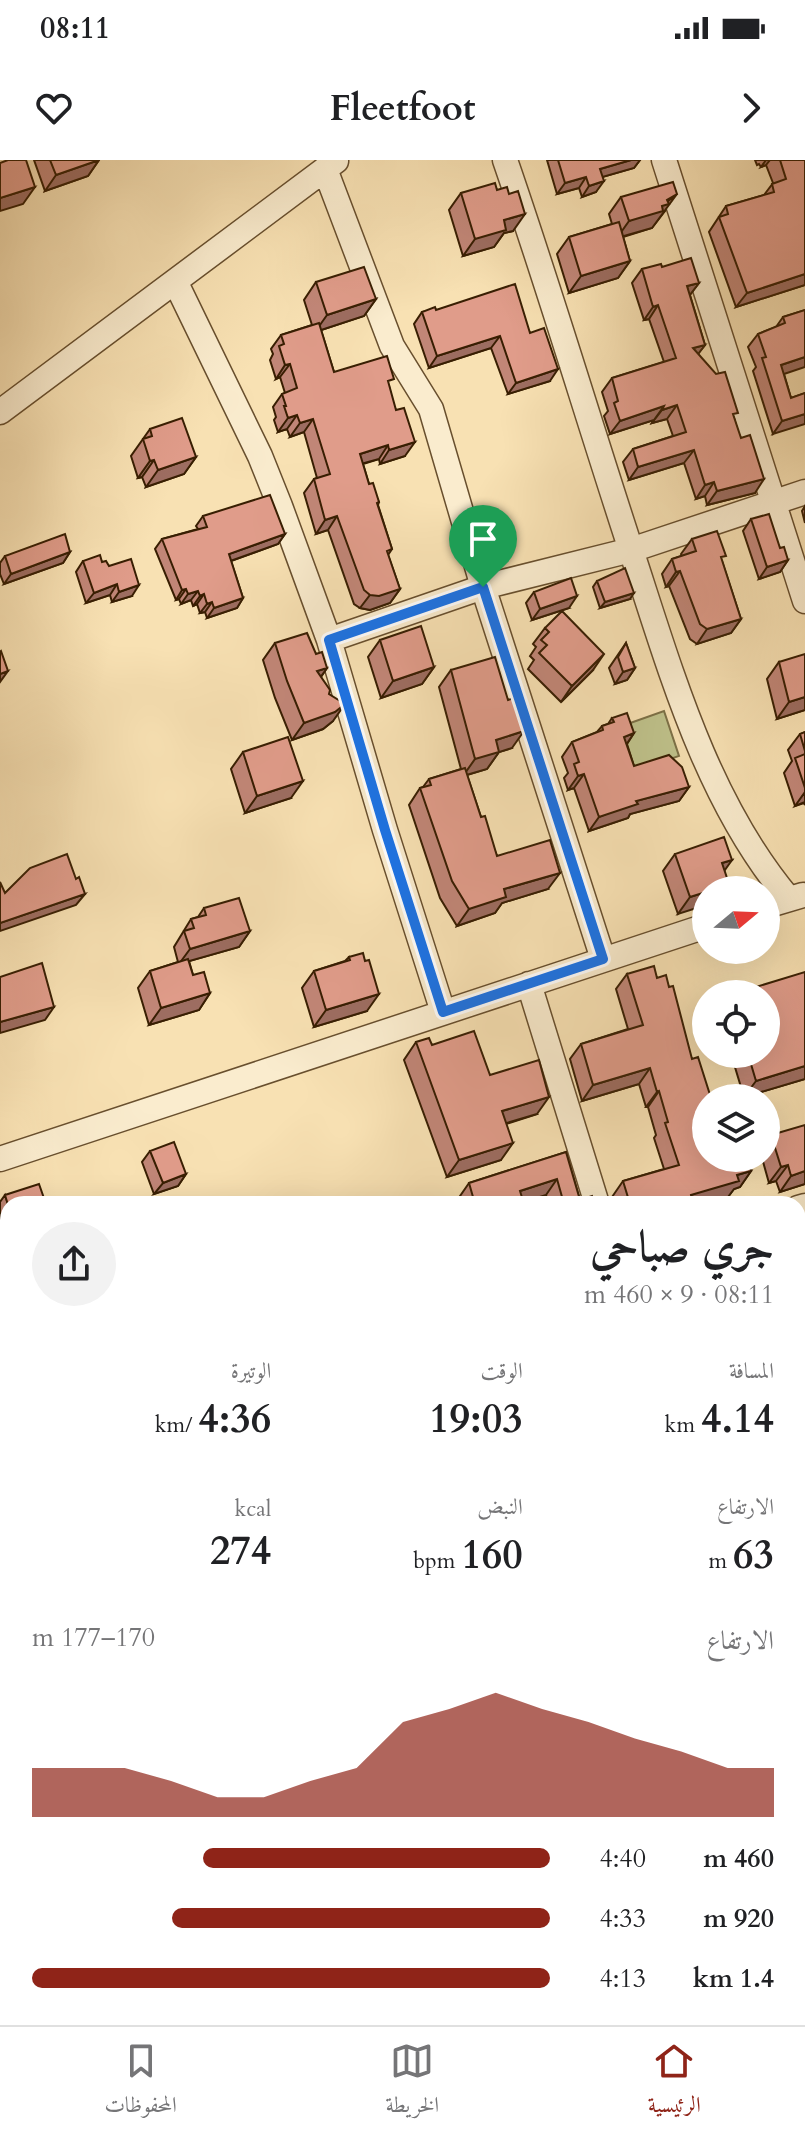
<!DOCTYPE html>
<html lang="ar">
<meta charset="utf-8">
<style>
:root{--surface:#fff;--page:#f2f2f2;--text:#202124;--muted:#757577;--line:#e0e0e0;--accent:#8f2418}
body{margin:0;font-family:Cardo,Amiri,serif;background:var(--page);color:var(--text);direction:rtl;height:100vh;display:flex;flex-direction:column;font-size:30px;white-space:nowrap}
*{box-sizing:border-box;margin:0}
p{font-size:26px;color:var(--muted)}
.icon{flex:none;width:44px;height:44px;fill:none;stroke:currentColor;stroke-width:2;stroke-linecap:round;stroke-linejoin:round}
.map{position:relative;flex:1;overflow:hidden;direction:ltr}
.drawer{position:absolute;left:0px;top:1036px;width:806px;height:830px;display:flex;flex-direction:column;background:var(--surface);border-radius:24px 24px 0 0;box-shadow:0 8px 32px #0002;direction:rtl}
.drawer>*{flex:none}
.needle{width:52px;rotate:71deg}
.tools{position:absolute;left:692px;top:716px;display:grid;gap:16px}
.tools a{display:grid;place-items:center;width:88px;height:88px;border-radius:50%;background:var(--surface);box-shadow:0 8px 32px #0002;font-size:40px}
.pin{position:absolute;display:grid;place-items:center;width:68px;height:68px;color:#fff;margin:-82px -34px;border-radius:50% 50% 50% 0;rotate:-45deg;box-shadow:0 0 8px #0007}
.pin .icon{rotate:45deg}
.round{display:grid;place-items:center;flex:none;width:84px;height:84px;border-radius:42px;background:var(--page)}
.headline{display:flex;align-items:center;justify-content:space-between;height:136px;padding:0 32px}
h1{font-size:44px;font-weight:800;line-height:60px}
.stats{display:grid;grid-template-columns:repeat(3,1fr);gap:12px;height:136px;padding:8px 32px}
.stats div{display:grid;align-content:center}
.stats b{font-size:40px;font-weight:800}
.stats small{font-size:22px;font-weight:400}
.stats p{font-size:22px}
.chart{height:224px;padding:16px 32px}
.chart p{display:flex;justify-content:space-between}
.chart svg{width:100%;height:144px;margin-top:8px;fill:var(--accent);opacity:.7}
ul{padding:0 32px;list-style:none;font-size:26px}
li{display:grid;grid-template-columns:128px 96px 1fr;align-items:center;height:60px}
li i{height:20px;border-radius:10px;background:var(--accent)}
.status{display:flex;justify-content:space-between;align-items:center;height:56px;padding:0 40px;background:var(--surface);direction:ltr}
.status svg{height:22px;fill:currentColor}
header{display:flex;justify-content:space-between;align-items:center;height:104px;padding:0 32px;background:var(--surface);font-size:36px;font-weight:800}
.menu{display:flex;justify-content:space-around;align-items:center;height:112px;border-top:2px solid var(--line);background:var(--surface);font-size:22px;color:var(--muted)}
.menu a{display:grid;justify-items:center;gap:4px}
.menu .current{color:var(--accent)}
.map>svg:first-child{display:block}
</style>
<div class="status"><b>08:11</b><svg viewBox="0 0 49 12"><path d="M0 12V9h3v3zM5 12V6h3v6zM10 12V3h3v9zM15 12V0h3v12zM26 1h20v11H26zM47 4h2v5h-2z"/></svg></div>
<header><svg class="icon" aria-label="forward" viewBox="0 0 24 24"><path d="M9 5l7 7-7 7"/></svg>Fleetfoot<svg class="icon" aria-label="heart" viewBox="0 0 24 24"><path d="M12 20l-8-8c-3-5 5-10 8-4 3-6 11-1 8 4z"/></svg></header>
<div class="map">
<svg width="805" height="1865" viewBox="0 0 805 1865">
<rect width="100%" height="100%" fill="#f8e1b3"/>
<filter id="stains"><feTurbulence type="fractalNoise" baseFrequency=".0025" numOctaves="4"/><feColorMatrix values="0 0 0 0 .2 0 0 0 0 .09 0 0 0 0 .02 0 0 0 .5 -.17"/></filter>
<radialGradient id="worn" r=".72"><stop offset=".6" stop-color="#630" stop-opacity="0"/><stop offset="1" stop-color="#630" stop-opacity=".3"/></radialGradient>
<path fill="#bfc28b" stroke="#7c7046" stroke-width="2" d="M664 551 679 596 624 615 619 567Z"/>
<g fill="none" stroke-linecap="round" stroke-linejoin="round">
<g stroke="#684f2e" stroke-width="27">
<path id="minor" d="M505 0C550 130 589 262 632 393 671 512 707 642 789 739
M664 0 805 441
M325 9 392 186 431 249 483 427 603 799
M176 123 260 296 280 346 329 480 385 670 443 852
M0 252 336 1
M329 480 483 427 631 390 805 332
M766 746 803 735
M529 824 597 1044
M0 999 706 766
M798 1048 805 1046
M0 1178 8 1188
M798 1352 805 1349
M798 1420 805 1440
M798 1659 805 1657
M532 1858 538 1865"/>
</g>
<use href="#minor" stroke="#faecce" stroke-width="24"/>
</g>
<path fill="#c18677" stroke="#381e02" stroke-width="2" d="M34 0H99L88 16 45 31Z
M547 0H640L634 8 602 17 596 32 582 37 579 28 557 34Z
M755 0H805V125L736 147 709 72 726 46 764 35 773 23 766 5 761 7 759 4 757 5Z
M497 30 509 34 513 71 504 73 494 87 463 96 449 50 461 33Z
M621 37 665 51 652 68 623 77 630 101 618 118 569 133 557 94 569 77 612 64 609 54Z
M662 107 699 123 690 135 705 185 698 194 734 258 755 333 707 345 705 336 696 339 684 303 629 320 623 302 633 289 673 276 667 259 652 263 654 260 610 274 604 256 608 251 602 232 612 218 664 202 649 159 644 160 632 123 642 109Z
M316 122 376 139 364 156 321 170 334 212 389 226 405 296 380 304 379 299 363 304 369 324 379 342 378 345 392 389 388 395 400 429 390 443 370 450 360 448 354 444 328 370 316 374 304 333 314 319 317 318 304 272 290 277 287 269 278 272 274 260 276 257 273 247 282 234 285 233 280 217 276 219 270 200 273 194 271 189 281 175 312 165 304 140Z
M436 150 530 173 550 221 508 234 491 188 429 208 414 164 422 152Z
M805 150 784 214 791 238 805 233 773 274 753 211 756 207 748 187 758 174 776 167 783 157Z
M150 269 196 297 184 314 146 327 142 317 138 318 131 296Z
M805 346V363L802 351Z
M203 356 285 374 278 384 231 401 243 438 237 448 207 458 205 452 200 453 197 444 193 446 191 440 181 444 179 439 176 440 155 389 162 379 198 369 196 366Z
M751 359 780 388 788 400 780 412 759 419 743 371Z
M692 379 722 401 741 459 731 473 697 484 690 479 669 426 666 427 662 414 672 399 682 396 681 394Z
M70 392 63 403 4 424 0 414V403L5 396Z
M83 401 102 402 109 406 132 436 112 442 110 435 86 443 76 412Z
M597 421 630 439 600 448 593 427Z
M534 432 569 448 532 460 526 443Z
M545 468 593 510 561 542 528 509 534 500 530 496 536 487 533 484Z
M380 480 434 507 422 524 381 538 368 497Z
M275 483 316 494 327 508 321 517 333 561 323 569 292 580 275 538 263 500Z
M626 483 635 508 627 520 615 524 609 508Z
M779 502 805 550 777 559 767 519Z
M451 510 512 588 499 592 487 609 467 615 481 657 497 696 548 729 502 743 495 753 457 766 440 738 409 645 420 628 423 627 429 619 461 609 439 527Z
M612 558 634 573 627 584 634 606 689 627 679 641 630 654 628 658 589 671 574 628 568 630 564 618 568 613 562 597 572 582 597 572 602 566 608 564Z
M805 572V645L804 643 795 646 784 613 792 601 788 590 800 574Z
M243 592 291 638 245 653 231 609Z
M675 694 732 700 678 754 663 711Z
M204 748 250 771 239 787 189 801 193 815 210 833 199 850 149 865 138 828 150 811 178 802 174 787 191 759 198 757Z
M349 797 367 851 314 867 302 828 314 811 345 801Z
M805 812V919L744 937 731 894H766Z
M627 814 706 998 751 1011 740 1027 734 1029 728 1037 703 1044H615L612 1037 623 1021 664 1009 654 978 656 975 648 947H646L639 924 582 941 570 899 581 884 628 869 616 829Z
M416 882 432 885 490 915 537 954 506 964 501 1000 447 1017 404 900Z
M771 975 805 1024 780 1032 776 1021 769 1023 762 998H766V983Z
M150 991 186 1014 178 1026 154 1034 142 1002Z
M566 992 580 1040 594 1044H549L546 1035 524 1042V1044H459L458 1039 469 1023Z
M5 1035 8 1044V1094L7 1095 0 1074V1042Z
M805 1064V1096L798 1073Z
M805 1779V1865H797L795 1858H798V1782Z
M702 1858H732L729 1861 718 1865H701L704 1864Z"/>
<path fill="#9d6d61" stroke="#381e02" stroke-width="2" d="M99 0 88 16 45 31 56 15Z
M631 0H640L634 8 592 20 600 9Z
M766 0H770L766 5 761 7Z
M586 17 579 28 557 34 565 23Z
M604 21 596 32 582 37 589 26Z
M35 27 23 44 0 51V38Z
M677 34 652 68 617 78 629 61 662 46Z
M525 54 513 71 504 73 494 87 463 96 475 79 504 60Z
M630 101 618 118 569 133 581 116Z
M805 114V125L736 147 747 133Z
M699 123 689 136 687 126Z
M376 139 364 156 315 172 327 155Z
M658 145 649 159 644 160 653 147Z
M500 176 491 188 429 208 437 196Z
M705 185 695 198 693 188Z
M805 197V207L772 218 781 205Z
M290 204 280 217 276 219 285 205Z
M558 209 550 221 508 234 516 223Z
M677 245 667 259 652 263 662 250Z
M664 246 654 260 610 274 620 261Z
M805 254V264L773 274 782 261Z
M297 255 287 269 278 272 288 258Z
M313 259 304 272 290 277 300 263Z
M415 282 405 296 380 304 389 290Z
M388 285 379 299 350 307 360 294Z
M694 290 684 303 629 320 638 307Z
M196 297 184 314 146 327 158 310Z
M154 300 142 317 138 318 150 301Z
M764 319 755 333 707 345 717 331Z
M714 322 705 336 696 339 705 325Z
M337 356 328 370 316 374 325 360Z
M285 374 278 384 222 404 229 394Z
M70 392 63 403 4 424 11 414Z
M788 400 780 412 759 419 767 407Z
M680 411 669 426 666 427 676 412Z
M117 424 110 435 86 443 94 433Z
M139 425 132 436 112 442 119 432Z
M186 429 179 439 176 440 182 430Z
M400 429 390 443 370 450 360 448 370 435Z
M198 431 191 440 181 444 188 434Z
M634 433 630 439 600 448 605 442Z
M204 434 197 444 193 446 200 436Z
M577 436 569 448 532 460 540 449Z
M243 438 237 448 207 458 214 448Z
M212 442 205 452 200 453 207 444Z
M741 459 731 473 697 484 707 469Z
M604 494 593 510 561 542 572 526Z
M434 507 422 524 381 538 393 521Z
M327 508 315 525 317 511Z
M635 508 627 520 615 524 623 512Z
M8 511 0 522V514Z
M805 537V550L777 559 789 542Z
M345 544 333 561 323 569 292 580 304 563Z
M524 571 512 588 499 592 487 609 463 616 475 599 496 580Z
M634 573 624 588V577Z
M584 614 574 628 568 630 578 616Z
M303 621 291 638 245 653 257 636Z
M689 627 679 641 630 654 628 658 589 671 599 657 636 641Z
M805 632V642L795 646Z
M732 700 720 717 722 703Z
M560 713 548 729 502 743 495 753 457 766 469 749 504 729Z
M729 724 725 730H712Z
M706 732V745L678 754 690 737Z
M85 734 76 745 0 771V763Z
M250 771 239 787 179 804 190 789Z
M210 833 199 850 149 865 161 848Z
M379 834 367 851 314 867 326 850Z
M54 847 45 860 0 873V862Z
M805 906V919L744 937 756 921Z
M650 908 639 924 582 941 593 925Z
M659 931 648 947H646L657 932Z
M549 937 537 954 490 968 502 951Z
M513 983 501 1000 447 1017 459 1000Z
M788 1005 776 1021 769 1023 781 1007Z
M751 1011 740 1027 734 1029 728 1037 703 1044H685L691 1035 737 1015Z
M805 1011V1024L780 1032 791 1016Z
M186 1014 178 1026 154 1034 163 1023Z
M557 1019 546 1035 518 1044 520 1031Z
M713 1858H732L729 1861 718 1865H708Z"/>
<path fill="#e09c8a" stroke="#381e02" stroke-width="2" d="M8 0H26L35 27 0 38V3Z
M50 0H99L56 15Z
M558 0H631L600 9 604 21 589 26 586 17 565 23Z
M780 0H805V114L747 133 719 57 728 54 726 46 774 32 772 24 786 19Z
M673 22 677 34 667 40 669 44 662 46 663 51 629 61 621 37Z
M495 23 497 30 507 27 509 34 518 31 525 54 504 60 506 70 475 79 461 33Z
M619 62 630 101 581 116 569 77Z
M691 98 699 123 687 126 705 185 693 188 716 214 725 212 738 253 733 254 741 278 750 275 764 319 717 331 714 322 705 325 694 290 638 307 633 289 686 272 677 245 662 250 664 246 620 261 614 243 618 241 612 218 676 198 658 145 653 147 642 109 661 104 662 107Z
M364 107 376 139 327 155 316 122Z
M515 124 530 173 544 168 558 209 516 223 500 176 437 196 422 152 435 147 436 150Z
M805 150V197L781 205 791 238 805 233V254L782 261 762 198 766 197 758 174 785 163 783 157Z
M319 163 334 212 387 196 394 219 388 221 396 250 404 248 415 282 389 290 388 285 360 294 369 324 373 323 379 342 377 343 392 389 387 391 400 429 379 436 370 435 364 430 337 356 325 360 314 319 330 314 313 259 300 263 297 255 288 258 284 246H286L282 234 297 228 290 204 285 205 279 186 284 184 281 175Z
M182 258 196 297 158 310 154 300 150 301 143 279 152 276 150 269Z
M270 335 285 374 229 394 243 438 214 448 212 442 207 444 204 434 200 436 198 431 188 434 186 429 182 430 162 379 207 367 203 356Z
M769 354 780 388 784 387 788 400 767 407 751 359Z
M717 371 726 396 721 397 741 459 707 469 700 464 680 411 676 412 672 399 696 391 692 379Z
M65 374 70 392 11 414 5 396Z
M100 395 102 402 106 401 109 406 131 399 139 425 119 432 117 424 94 433 83 401Z
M625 408 634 433 605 442 597 421Z
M571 418 577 436 540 449 534 432Z
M562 451 604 494 572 526 539 493 547 485 541 480 549 472 545 468Z
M421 466 434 507 393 521 380 480Z
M307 473 316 494 322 492 327 508 317 511 330 530 329 534 345 544 335 552 304 563 287 521 275 483Z
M626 483 635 508 623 512 618 497Z
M1 491 8 511 0 514V492Z
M805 494V537L789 542 779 502Z
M495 497 508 540 514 538 524 571 496 580 499 592 475 599 451 510Z
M627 553 634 573 624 577 634 606 669 595 682 607 689 627 636 641 638 644 599 657 584 614 578 616 574 604 579 602 572 582 603 570 602 566 614 562 612 558Z
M805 572V591L800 574Z
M288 577 303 621 257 636 243 592Z
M805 594V628L795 598Z
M465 608 481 657 485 656 497 696 550 680 560 713 504 729 506 737 469 749 452 721 420 628 431 625 429 619Z
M724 677 732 700 722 703 729 724 712 730H706V732L690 737 675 694Z
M67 694 76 719 79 717 85 734 0 763V722L5 733 30 708Z
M239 738 250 771 190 789 184 771 194 768 191 759 206 755 204 748Z
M363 793 365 801 369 800 379 834 326 850 314 811 350 800 349 797Z
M188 799 193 815 204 812 210 833 161 848 150 811Z
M42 803 54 847 0 862V817Z
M654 806 657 818 666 815 669 827 673 826 692 899 698 897 711 938H706V998H747L751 1011 737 1015 739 1021 691 1035 693 1044H630L623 1021 679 1005 665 963 668 962 659 931 657 932 650 908 593 925 581 884 643 865 627 814Z
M805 812V906L756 921 748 894H766V834H733Z
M474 871 490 915 539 900 549 937 502 951 513 983 459 1000 416 882 429 878 432 885Z
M805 965V1011L791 1016 788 1005 781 1007 771 975Z
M174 982 186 1014 163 1023 150 991Z
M566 992 580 1040 592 1036 594 1044H564L557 1019 520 1031 524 1044H475L469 1023Z
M39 1024 46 1044 8 1045 5 1035Z
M805 1779V1837L798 1816V1782Z"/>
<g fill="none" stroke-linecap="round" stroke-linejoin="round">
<g stroke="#fff" stroke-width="16">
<path id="route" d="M483 427 603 799 443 852 385 670 329 480Z"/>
</g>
<use href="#route" stroke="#1a73e8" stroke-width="10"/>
</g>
<rect width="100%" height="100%" filter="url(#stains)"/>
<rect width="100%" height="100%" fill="url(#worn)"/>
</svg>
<div class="tools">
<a><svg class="needle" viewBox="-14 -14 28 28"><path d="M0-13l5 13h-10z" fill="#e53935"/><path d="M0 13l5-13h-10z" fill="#757577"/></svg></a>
<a><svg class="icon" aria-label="locate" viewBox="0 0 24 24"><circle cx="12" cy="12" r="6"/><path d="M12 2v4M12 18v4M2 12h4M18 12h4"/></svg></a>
<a><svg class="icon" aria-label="layers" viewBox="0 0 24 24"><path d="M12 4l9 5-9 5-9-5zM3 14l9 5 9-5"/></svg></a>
</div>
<div class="pin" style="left:483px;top:427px;background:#1e9e55"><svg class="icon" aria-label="arrive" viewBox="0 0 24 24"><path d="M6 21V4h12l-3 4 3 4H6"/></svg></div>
<section class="drawer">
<div class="headline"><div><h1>جري صباحي</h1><p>08:11 · 9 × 460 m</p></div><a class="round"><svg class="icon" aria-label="share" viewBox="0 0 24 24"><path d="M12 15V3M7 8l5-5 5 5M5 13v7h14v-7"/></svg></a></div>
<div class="stats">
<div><p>المسافة</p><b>4.14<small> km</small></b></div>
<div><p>الوقت</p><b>19:03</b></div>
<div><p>الوتيرة</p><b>4:36<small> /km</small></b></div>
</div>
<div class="stats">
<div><p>الارتفاع</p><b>63<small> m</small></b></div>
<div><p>النبض</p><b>160<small> bpm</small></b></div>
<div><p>kcal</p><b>274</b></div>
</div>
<div class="chart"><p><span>الارتفاع</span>170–177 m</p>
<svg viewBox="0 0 160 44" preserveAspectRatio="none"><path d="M0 44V29L10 29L20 29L30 33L40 38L50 38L60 33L70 29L80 15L90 11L100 6L110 11L120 15L130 20L140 24L150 29L160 29V44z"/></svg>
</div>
<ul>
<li><b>460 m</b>4:40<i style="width:67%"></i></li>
<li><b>920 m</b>4:33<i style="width:73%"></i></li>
<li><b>1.4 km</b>4:13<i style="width:100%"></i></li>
</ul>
</section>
</div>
<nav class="menu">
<a class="current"><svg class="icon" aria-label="home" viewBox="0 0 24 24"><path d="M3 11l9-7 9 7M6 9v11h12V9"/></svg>الرئيسية</a>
<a><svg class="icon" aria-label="map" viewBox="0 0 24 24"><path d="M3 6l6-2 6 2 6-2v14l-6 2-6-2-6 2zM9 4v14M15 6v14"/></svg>الخريطة</a>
<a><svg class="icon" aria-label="saved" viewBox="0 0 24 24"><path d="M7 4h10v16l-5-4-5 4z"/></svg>المحفوظات</a>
</nav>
